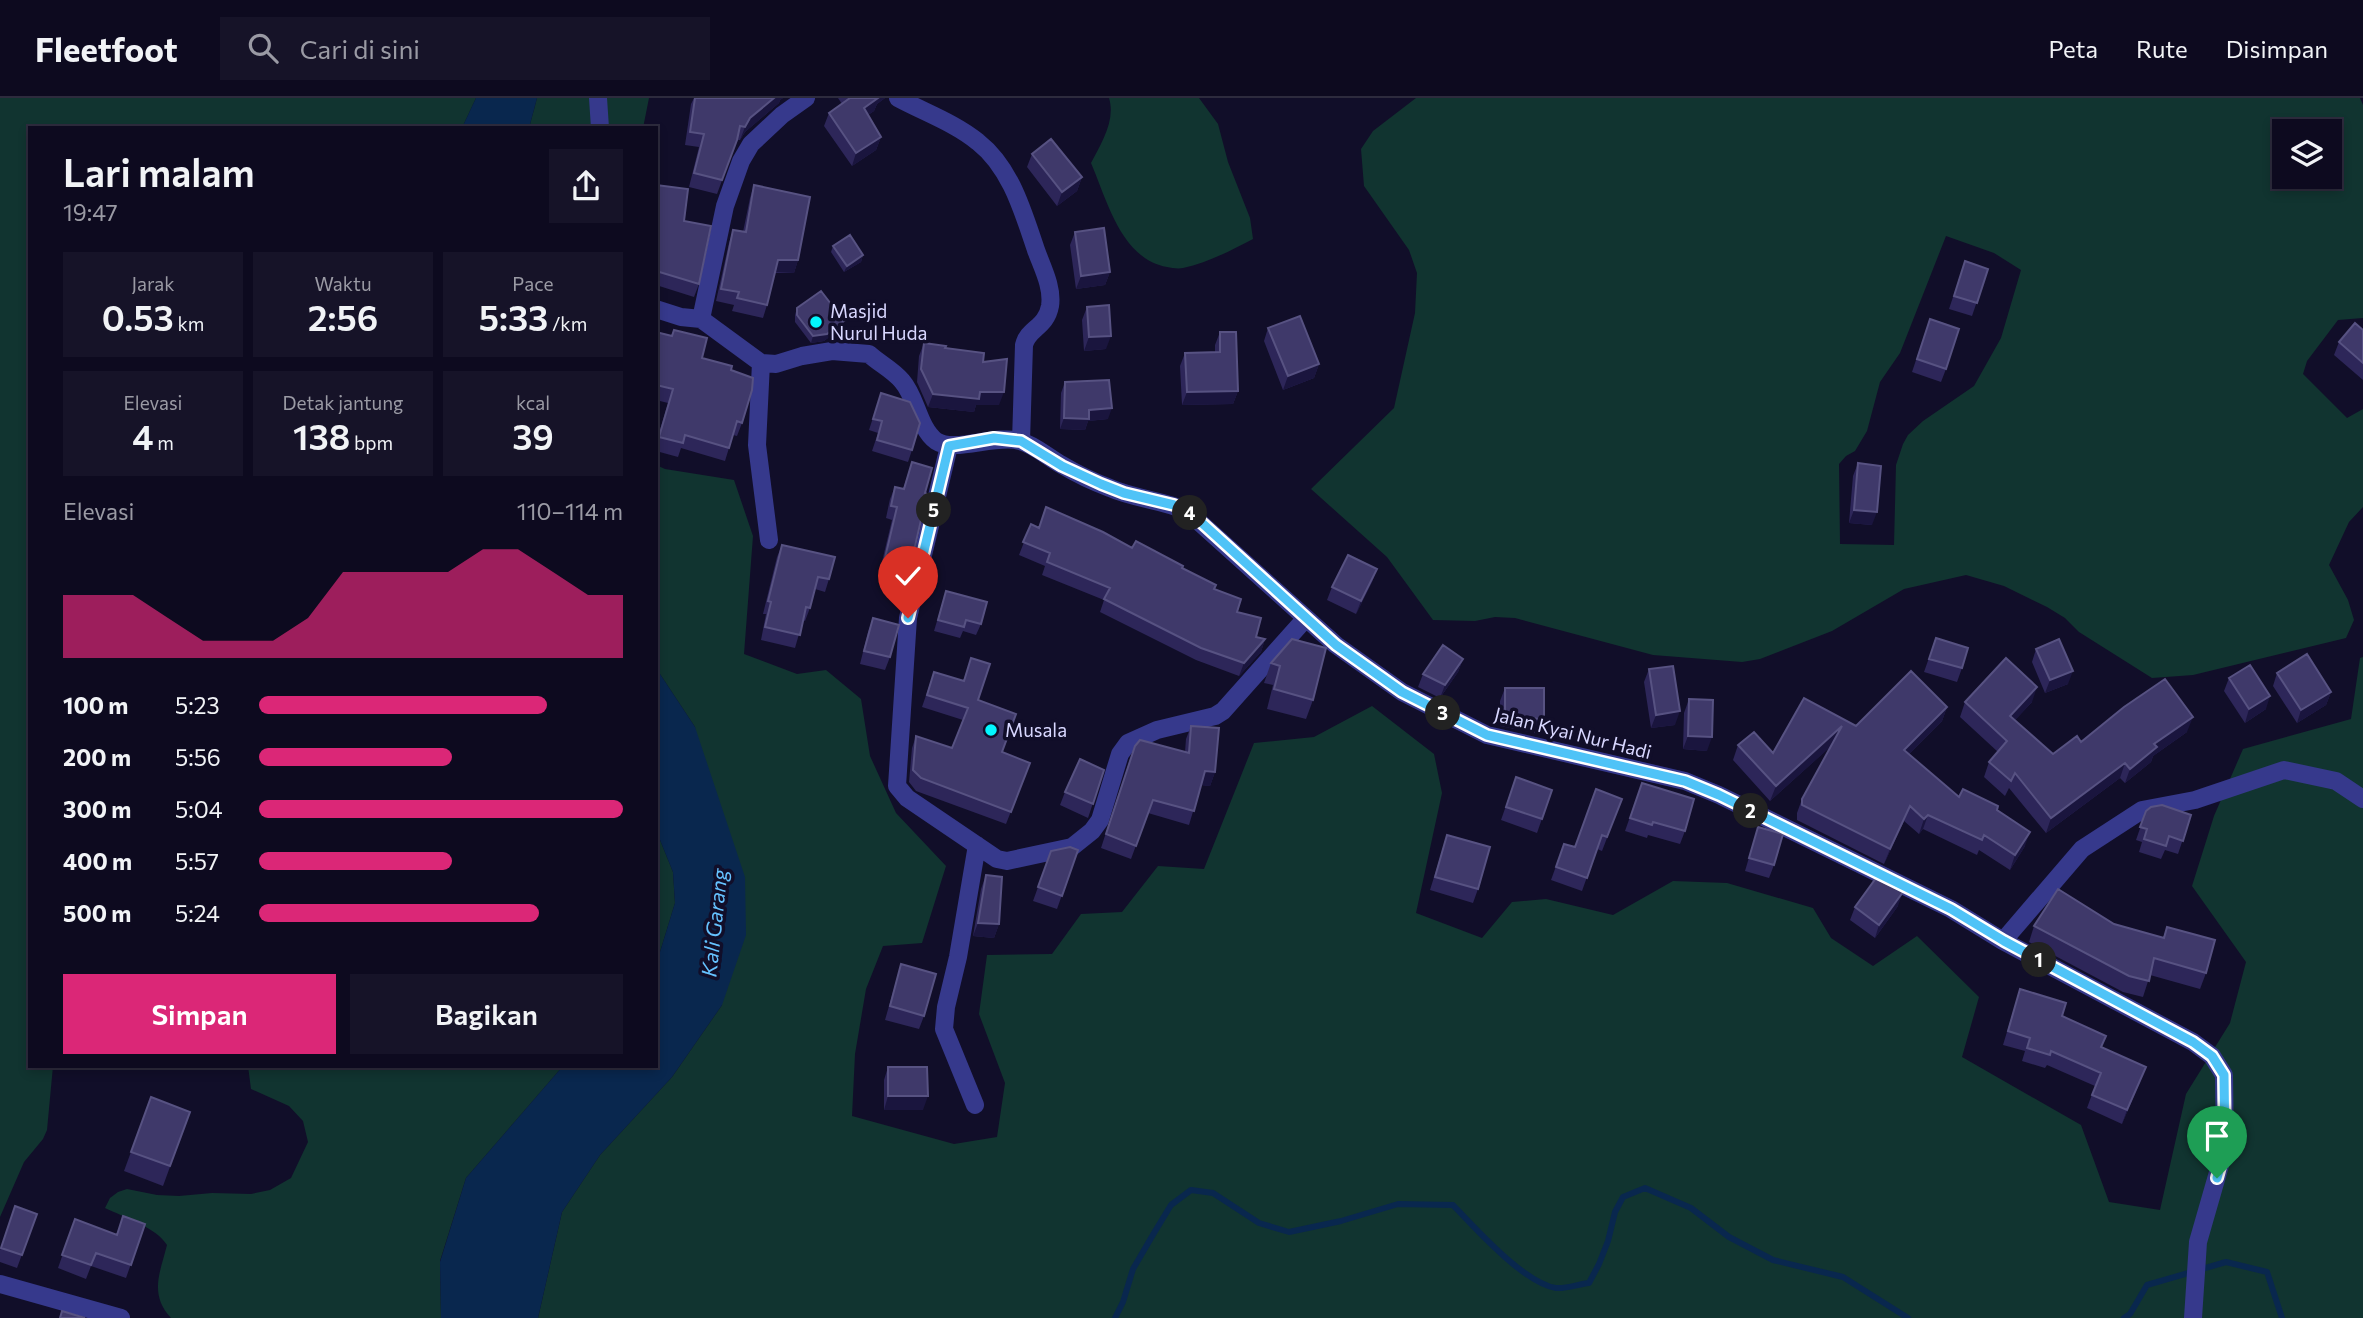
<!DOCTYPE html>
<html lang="id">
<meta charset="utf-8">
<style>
:root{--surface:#0d0a1f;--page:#161328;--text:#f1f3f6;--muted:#9a9aa4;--line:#2d2b3d;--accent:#db2777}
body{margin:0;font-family:Commissioner,sans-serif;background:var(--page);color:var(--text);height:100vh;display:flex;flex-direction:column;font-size:26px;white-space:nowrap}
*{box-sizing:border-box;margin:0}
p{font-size:23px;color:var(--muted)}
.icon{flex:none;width:38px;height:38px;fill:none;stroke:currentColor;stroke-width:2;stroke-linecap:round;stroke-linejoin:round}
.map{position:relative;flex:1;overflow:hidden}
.details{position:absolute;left:28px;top:28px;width:630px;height:942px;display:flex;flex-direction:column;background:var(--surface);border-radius:0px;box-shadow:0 4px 10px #0003,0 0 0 2px var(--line)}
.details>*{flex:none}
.fabs{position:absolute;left:2272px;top:21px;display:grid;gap:14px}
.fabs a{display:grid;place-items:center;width:70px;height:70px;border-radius:0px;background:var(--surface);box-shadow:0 4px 10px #0003,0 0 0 2px var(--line);font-size:35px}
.pin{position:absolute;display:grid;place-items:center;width:60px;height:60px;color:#fff;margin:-72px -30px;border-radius:50% 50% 50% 0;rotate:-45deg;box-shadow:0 0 7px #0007}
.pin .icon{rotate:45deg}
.km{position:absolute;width:35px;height:35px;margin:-18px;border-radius:50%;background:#222;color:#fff;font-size:19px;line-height:35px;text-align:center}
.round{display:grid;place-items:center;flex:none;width:74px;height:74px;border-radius:0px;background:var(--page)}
.headline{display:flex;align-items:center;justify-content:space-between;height:119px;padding:0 35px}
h1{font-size:38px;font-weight:600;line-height:52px}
.stats{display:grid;grid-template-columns:repeat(3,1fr);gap:10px;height:119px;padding:7px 35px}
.stats div{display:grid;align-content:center;border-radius:0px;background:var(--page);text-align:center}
.stats b{font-size:35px;font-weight:600}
.stats small{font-size:19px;font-weight:400}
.stats p{font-size:19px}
.chart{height:196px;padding:14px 35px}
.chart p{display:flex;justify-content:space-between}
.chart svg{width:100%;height:126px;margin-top:7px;fill:var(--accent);opacity:.7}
.action{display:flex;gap:14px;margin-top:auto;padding:14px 35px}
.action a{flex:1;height:80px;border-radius:0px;background:var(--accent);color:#fff;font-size:28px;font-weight:600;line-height:80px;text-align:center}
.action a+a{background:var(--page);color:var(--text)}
ul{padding:0 35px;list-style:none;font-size:23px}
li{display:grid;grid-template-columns:112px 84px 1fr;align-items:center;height:52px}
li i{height:18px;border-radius:9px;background:var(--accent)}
header{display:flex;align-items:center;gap:42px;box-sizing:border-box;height:98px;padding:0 35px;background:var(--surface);border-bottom:2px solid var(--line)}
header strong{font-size:33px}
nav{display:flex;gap:38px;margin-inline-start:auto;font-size:24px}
.search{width:490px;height:63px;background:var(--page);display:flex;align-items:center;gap:18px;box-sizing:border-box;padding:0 24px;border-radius:0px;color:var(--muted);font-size:26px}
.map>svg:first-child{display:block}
</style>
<header>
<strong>Fleetfoot</strong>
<div class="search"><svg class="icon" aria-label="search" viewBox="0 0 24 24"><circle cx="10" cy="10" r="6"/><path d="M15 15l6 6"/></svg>Cari di sini</div>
<nav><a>Peta</a><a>Rute</a><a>Disimpan</a></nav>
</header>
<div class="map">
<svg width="2363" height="1220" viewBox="0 0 2363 1220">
<rect width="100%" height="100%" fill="#110e29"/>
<path fill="#113430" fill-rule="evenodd" d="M0 0H476L462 30H30V968H53L47 1032 43 1041 24 1064 0 1119Z
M537 0H649L643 30H529Z
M1109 0H1199L1218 26 1228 64 1250 120 1253 141C1232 152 1207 165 1183 170 1178 171 1172 170 1167 169 1121 161 1107 102 1091 65 1101 46 1116 22 1109 0Z
M1416 0H2360L2363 7V220L2338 222 2307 263 2303 276 2347 320 2363 311V409L2349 424 2329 467 2348 502 2354 522 2346 540 2193 577 2152 580 2079 534 2065 520 2047 509 2004 488 1966 477 1904 491 1832 533 1760 561 1742 564 1653 557 1515 520 1495 519 1475 523 1433 522 1387 459 1311 391 1394 310 1415 215 1417 175 1409 152 1364 88 1361 51 1373 33ZM2284 33H2329V79H2284ZM1946 138 1994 155 2021 172 2001 240 1974 288 1923 323 1908 337 1903 346 1896 367 1894 447 1840 446 1839 366 1846 358 1855 353 1867 333 1880 284 1900 255Z
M656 367 665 371 734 382 753 438 744 556 797 576 826 572 861 601 870 658 896 715 946 768 922 845 883 848 866 891 855 956 852 1018 954 1046 997 1039 1005 985 979 916 987 857 1052 856 1081 816 1122 814 1158 768 1204 771 1254 645 1314 639 1372 608 1434 656 1442 695 1416 815 1482 840 1512 804 1546 801 1613 817 1673 783 1727 785 1813 810 1831 840 1873 868 1917 838 1979 899 1962 959 2081 1027 2109 1104 2160 1112 2186 996 2230 925 2246 864 2192 788 2214 718 2243 651 2351 621 2360 560 2363 559V1220H538L562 1114 600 1057 672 979 722 907 695 629 656 570Z
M656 732 673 774 675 805 656 867Z
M248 968H563L466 1080 440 1163 441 1220H171C149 1196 160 1175 167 1147 157 1130 124 1119 105 1110L110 1100 118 1094 127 1091 157 1097 179 1098 212 1095 251 1096 270 1092 291 1080 308 1044 303 1023 289 1008 251 991Z"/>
<path fill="#09274e" d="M476 0H537L529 30H462Z
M656 570 695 629 745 779 746 837 722 907 672 979 600 1057 562 1114 538 1220H441L440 1164 466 1080 563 968H656V867L675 805 673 774 656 732Z"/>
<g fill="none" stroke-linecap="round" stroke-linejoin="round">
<path stroke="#09274e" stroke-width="6" d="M1115 1220 1123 1204 1133 1171 1154 1135 1171 1107 1191 1092 1213 1095 1259 1125 1289 1134 1341 1123 1398 1106 1453 1107C1474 1129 1525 1186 1556 1190 1566 1191 1579 1186 1589 1185L1599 1166 1608 1143 1615 1114 1623 1099 1645 1090 1691 1110 1729 1139 1773 1162 1843 1179 1908 1220
M2124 1220 2130 1216 2147 1187 2226 1164 2267 1174 2282 1220"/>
<path stroke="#36398c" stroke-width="18" d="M598 0 600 30
M898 0C924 14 955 25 978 44 1011 70 1023 114 1036 152 1042 169 1053 189 1050 208 1046 230 1028 230 1024 247L1021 343
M656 211 681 219 701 221 761 265 776 266 802 258 832 253 869 256C880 266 893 272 902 283 917 300 918 329 936 343 954 355 996 336 1020 343 1035 347 1049 360 1062 367 1077 376 1094 384 1110 390 1135 401 1163 402 1187 413L1336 547 1402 594 1487 637 1685 683 1719 697 1951 811 2003 843 2193 944 2212 958 2224 977 2225 1050 2198 1144 2193 1220
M701 221 725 108 741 63 751 46 782 17 806 0
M761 265 757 347 769 442
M949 348 908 520 897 688 907 700 997 761 1007 763 1072 749 1092 733 1100 722 1120 656 1128 645 1157 632 1215 618 1223 613 1306 520
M2003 843 2082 751 2142 712 2195 702 2284 672 2336 683 2363 701
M975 1007 944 931 946 909 958 859 977 747
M0 1186 121 1220"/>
</g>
<path fill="#2d2659" d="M694 0H783L780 2 779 5 745 34 740 42H737L717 96 689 89 699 49 685 47 691 6Z
M838 0H885L877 6 874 13 868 17 881 39 876 52 852 68 824 28 829 15 842 6Z
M1032 56 1082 79 1077 93 1057 108 1027 69Z
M656 87 684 123 699 186 694 199 656 187Z
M754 87 798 162 794 175H775L767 207 763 220 732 213 734 207 716 203 729 145 733 132 743 134 750 100Z
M1075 134 1110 174 1105 187 1076 191 1070 147Z
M833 148 863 157 861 164 844 174 831 154Z
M1965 163 1988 171 1972 218 1949 211Z
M1087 209 1106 251 1084 253 1082 222Z
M797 210 844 223 841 230 824 243 811 245 795 224V217Z
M1268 230 1319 266 1314 280 1283 292 1264 243Z
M674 232 702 260 731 272 742 325 737 338 733 337 725 363 681 350 678 359 656 353V345L668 305 656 302V234L672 238Z
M2363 232V282L2334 257 2339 244Z
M1220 234 1238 293 1233 306 1182 307 1180 268 1185 255 1215 254V247Z
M1925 235 1946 271 1941 284 1912 274Z
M924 245 945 250 983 264 999 307H976L974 314 928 309 917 284 919 258Z
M1065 284 1108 321 1088 323 1085 332 1060 331 1061 295Z
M881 295 912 352 908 364 872 353 878 335 869 332Z
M912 364 925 395 910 470 905 482 879 476 892 422 886 420 890 401 895 389 903 391Z
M1858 365 1872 427 1849 425 1853 378Z
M1031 426 1039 430 1132 450 1182 471 1215 492 1237 514 1256 539 1265 541 1261 554 1239 578 1196 562 1100 514 1104 502 1042 477 1045 468 1019 457Z
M782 447 829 481 825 494 815 491 810 510 805 523 803 522 795 550 761 542 766 516H763L777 459Z
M1377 471 1372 484 1356 516 1327 502 1332 489Z
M946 493 981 526 976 537 963 533 960 540 934 533Z
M873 520 890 559 885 572 860 566 868 534Z
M1936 540 1962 570 1957 584 1924 574Z
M1292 541 1313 602 1306 621 1267 611 1273 587 1264 585 1271 565Z
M2036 551 2068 586 2045 595 2032 564Z
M1463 561 1458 574 1440 600 1418 589 1423 576Z
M1649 571 1675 627 1651 630 1644 584Z
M934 574 978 602 1002 654 1030 665 1006 726 916 693 909 684 912 650 916 638 952 650 963 622 922 609Z
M2277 575 2331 594 2326 607 2297 625 2273 588Z
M2229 580 2266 611 2245 625 2224 593Z
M1505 590 1544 622 1539 636 1500 628V603Z
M1689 601 1707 653 1683 651 1684 615Z
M1965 604H2032L2015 622 2053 656 2081 644 2187 634 2153 658 2151 664 2125 685 2120 680 2046 735 2009 690 2005 698 1984 679 1989 664 1998 654 1960 619Z
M1947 609 1942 623 1909 656 1959 699 1997 712 2025 748 2010 772 1979 752 1977 757 1923 731 1919 736 1904 723 1884 766 1797 722V715L1802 701 1831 648 1770 703 1733 662 1738 647 1773 655 1856 628Z
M1191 628 1215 674 1210 688 1201 687 1189 727 1148 715 1131 761 1101 750 1130 661 1185 654 1186 641Z
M1104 672 1088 720 1060 707 1065 694Z
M1516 679 1552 692 1537 735 1501 722Z
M1642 685 1685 733 1680 746 1648 737 1647 740 1625 733Z
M1622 701 1602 753 1597 751 1582 793 1551 782 1564 746 1575 749Z
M2146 713 2191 717 2178 756 2165 752 2161 761 2139 754 2142 744 2136 742Z
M1758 729 1774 767 1769 780 1745 773Z
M1447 737 1478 791 1473 805 1430 792Z
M1078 752 1057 811 1033 803 1051 753Z
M986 777 999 826 994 840 973 838 981 791Z
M1898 808 1875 840 1850 822 1855 809Z
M2114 826 2163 840 2167 829 2206 875 2200 891 2150 877 2143 899 2123 894 2029 844 2034 828Z
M901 866 924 918 919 931 885 922Z
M2020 891 2062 918 2102 949 2146 969 2122 1026 2087 1010 2095 988 2047 967 2045 970 2022 963 2025 953 2003 947Z
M888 969 923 1012H884V982Z
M151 999 190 1014 163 1088 124 1073Z
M15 1108 37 1116 17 1170 0 1164V1152Z
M75 1121 117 1137 145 1126 126 1180 91 1168 86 1181 58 1170Z"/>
<path fill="#1a153e" d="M774 0H783L780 2 779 5 745 34 740 42 745 29 750 20Z
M875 0H885L877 6 874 13 859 23 864 10Z
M881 39 876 52 852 68 856 55Z
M1082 79 1077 93 1057 108 1062 94Z
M863 157 861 164 844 174 847 168Z
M778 162H798L794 175 774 174Z
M1110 174 1105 187 1076 191 1081 178Z
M844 223 841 230 824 243 811 245 813 238Z
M1111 238 1106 251 1084 253 1089 239Z
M1319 266 1314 280 1283 292 1288 278Z
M1238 293 1233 306 1182 307 1187 294Z
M1004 294 999 307H976L974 314 928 309 933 296Z
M1112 310 1108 321 1088 323 1085 332 1060 331 1064 320 1089 312Z
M1854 412 1877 414 1872 427 1849 425Z
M1377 471 1372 484 1356 516 1361 503Z
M1265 541 1261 554 1239 578 1244 565Z
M1463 561 1458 574 1440 600 1445 587Z
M2073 573 2068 586 2045 595 2050 582Z
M2037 589 2032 604 2005 633 2010 618Z
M2331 594 2326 607 2297 625 2301 612Z
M2270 598 2266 611 2245 625 2249 611Z
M1947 609 1942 623 1899 666 1904 652Z
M1680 613 1675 627 1651 630 1656 617Z
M2193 619 2187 634 2153 658 2151 664 2125 685 2130 671 2154 646Z
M1842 628 1837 643 1770 703 1776 688Z
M1688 638 1712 639 1707 653 1683 651Z
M2125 665 2120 680 2046 735 2051 720Z
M1205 673 1215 674 1210 688 1200 687Z
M1910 708 1904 723 1884 766 1890 751Z
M1928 717 1923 731 1919 736 1924 721Z
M2030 734 2025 748 2010 772 2015 757Z
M1903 794 1898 808 1875 840 1879 827Z
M978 825 999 826 994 840 973 838Z
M2146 969 2141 982 2122 1026 2127 1012Z
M888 998H928L923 1012H884Z"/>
<path fill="#3f396a" stroke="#575282" stroke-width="2" d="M695 0H774L750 20 745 29 740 28 737 42 722 82 694 75 704 36 690 34Z
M850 0H878L864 10 881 39 856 55 829 15Z
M1051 41 1082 79 1062 94 1032 56Z
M656 87 688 91 684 123 711 128 699 186 656 173Z
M754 87 810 99 798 162H778L767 207 737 200 739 194 721 191 733 132 746 134Z
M1104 130 1110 174 1081 178 1075 134Z
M850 137 863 157 847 168 833 148Z
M1965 163 1988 171 1977 205 1954 198Z
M821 193 844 223 827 236 813 238 797 217V210Z
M1109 207 1111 238 1089 239 1087 209Z
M1300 218 1319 266 1288 278 1268 230Z
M1930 221 1959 231 1946 271 1917 261Z
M2355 225 2363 232V265L2339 244Z
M674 232 707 240 702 260 732 268 731 272 753 280 752 292 742 325 737 323 729 350 685 337 683 345 659 339 673 291 656 287V234L672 238Z
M1220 234H1236L1238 293 1187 294 1185 255 1220 254Z
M924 245 946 248 945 250 984 255 983 264 1007 261 1004 294H980L979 301 933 296 921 271Z
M1109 282 1112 310 1089 312V321L1064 320 1065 284Z
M881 295 910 304 920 325 912 352 877 342 882 323 873 321Z
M912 364 932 370 925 395 927 396 910 470 884 464 897 409 891 408 895 389 904 391Z
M1858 365 1881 368 1877 414 1854 412Z
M1046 409 1103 434 1132 450 1136 443 1183 468 1182 470 1216 487 1214 491 1241 501 1237 514 1261 520 1256 539 1265 541 1244 565 1201 550 1104 501 1110 490 1047 464 1050 455 1023 444 1031 426 1039 430Z
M782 447 835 459 829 481 818 479 810 510 806 509 800 537 765 529 771 504 768 503Z
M1348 457 1377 471 1361 503 1332 489Z
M946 493 987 504 981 526 966 522 964 529 938 522Z
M873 520 899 527 890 559 864 553Z
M1936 540 1968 550 1962 570 1929 561Z
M1292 541 1326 550 1313 602 1274 591 1280 568 1271 565Z
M2059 541 2073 573 2050 582 2036 551Z
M1443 547 1463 561 1445 587 1423 576Z
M2307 556 2331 594 2301 612 2277 575Z
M971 560 990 566 978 602 1016 616 1002 654 1030 665 1011 714 921 680 913 672 916 638 952 650 968 610 927 597 934 574 964 583Z
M2006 560 2037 589 2010 618 2053 656 2077 638 2081 644 2124 609 2165 581 2193 619 2154 646 2157 649 2130 671 2125 665 2051 720 2015 675 2011 683 1989 664 2007 643 1965 604Z
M2250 567 2270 598 2249 611 2229 580Z
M1673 568 1680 613 1656 617 1649 571Z
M1911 573 1947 609 1904 652 1959 699 1963 691 1998 708 1997 712 2030 734 2015 757 1984 737 1982 742 1928 717 1924 721 1910 708 1890 751 1802 707V701L1842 628 1776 688 1738 647 1754 634 1773 655 1804 600 1856 628Z
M1505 590H1544V622L1505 615Z
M1689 601 1713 602 1712 639 1688 638Z
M1191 628 1219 630 1215 674 1205 673 1194 713 1153 702 1136 748 1106 736 1135 648 1140 642 1189 655Z
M1080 661 1104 672 1093 706 1065 694Z
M1516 679 1552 692 1542 721 1506 709Z
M1642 685 1694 701 1685 733 1653 724 1652 727 1630 720Z
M1596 691 1622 701 1607 739 1602 737 1587 780 1556 769 1564 746 1575 749Z
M2162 707 2191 717 2183 743 2169 738 2166 748 2144 741 2147 731 2140 729 2146 713 2151 709Z
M1758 729 1783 736 1774 767 1749 760Z
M1447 737 1490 749 1478 791 1435 779Z
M1070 749 1078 752 1062 798 1038 789 1051 753Z
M1879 776 1903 794 1879 827 1855 809Z
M986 777 1002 779 999 826 978 825Z
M2058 791 2114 826 2164 840 2167 829 2215 842 2206 875 2154 860 2149 883 2129 878 2034 828Z
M901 866 936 876 924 918 890 908Z
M2020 891 2066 905 2062 918 2106 938 2101 949 2146 969 2127 1012 2092 997 2101 975 2051 953 2050 957 2027 950 2030 940 2008 933Z
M888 969H927L928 998H888Z
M151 999 190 1014 170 1068 131 1054Z
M15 1108 37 1116 22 1157 1 1150Z
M123 1118 145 1126 131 1167 96 1155 91 1167 62 1157 75 1121 117 1137Z
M62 1213 85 1220H60Z"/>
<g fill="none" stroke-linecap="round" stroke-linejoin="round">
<g stroke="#fff" stroke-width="14">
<path id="route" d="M908 520 949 348 994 340 1021 343 1062 368 1101 386 1124 395 1174 407 1187 413 1202 425 1336 547 1402 594 1487 637 1685 683 1719 697 1951 811 2004 843 2193 944 2212 958 2224 977 2225 1050 2217 1080"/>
</g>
<use href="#route" stroke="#4fc3f7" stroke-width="9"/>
</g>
<g fill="#03f7ff" stroke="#110e29" stroke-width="2.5">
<circle cx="816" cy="224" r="7"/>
<circle cx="991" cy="632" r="7"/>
</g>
<g text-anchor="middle" stroke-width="7" stroke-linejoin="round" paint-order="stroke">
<g font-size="19" fill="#d8d7ff" stroke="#110e29" text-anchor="start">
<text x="830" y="220">Masjid<tspan x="830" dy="22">Nurul Huda</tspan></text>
<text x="1005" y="639">Musala</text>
</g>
<g font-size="19" fill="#d8d7ff" stroke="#110e29">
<text transform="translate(1573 635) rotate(14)" y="7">Jalan Kyai Nur Hadi</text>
</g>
<g font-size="21" font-style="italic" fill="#65c2ff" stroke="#110e29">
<text transform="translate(715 825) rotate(-84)" y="7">Kali Garang</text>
</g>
</g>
</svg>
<div class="fabs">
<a><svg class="icon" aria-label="layers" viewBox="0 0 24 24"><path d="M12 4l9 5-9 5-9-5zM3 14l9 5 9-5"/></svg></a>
</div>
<div class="pin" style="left:2217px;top:1080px;background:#1e9e55"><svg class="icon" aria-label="arrive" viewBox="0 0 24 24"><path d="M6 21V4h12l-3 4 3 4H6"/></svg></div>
<div class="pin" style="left:908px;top:520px;background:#d93025"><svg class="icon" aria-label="check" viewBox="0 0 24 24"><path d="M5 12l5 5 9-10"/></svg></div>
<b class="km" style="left:2039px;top:862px">1</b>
<b class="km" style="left:1751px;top:713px">2</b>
<b class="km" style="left:1443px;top:615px">3</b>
<b class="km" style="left:1190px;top:415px">4</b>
<b class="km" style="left:934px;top:412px">5</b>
<section class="details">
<div class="headline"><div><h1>Lari malam</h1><p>19:47</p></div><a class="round"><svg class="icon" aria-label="share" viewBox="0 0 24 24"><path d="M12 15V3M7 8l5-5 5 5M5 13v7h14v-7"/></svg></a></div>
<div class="stats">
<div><p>Jarak</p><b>0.53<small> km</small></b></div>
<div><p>Waktu</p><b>2:56</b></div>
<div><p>Pace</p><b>5:33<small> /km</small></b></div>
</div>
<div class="stats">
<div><p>Elevasi</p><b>4<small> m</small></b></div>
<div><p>Detak jantung</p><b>138<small> bpm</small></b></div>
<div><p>kcal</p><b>39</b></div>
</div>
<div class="chart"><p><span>Elevasi</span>110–114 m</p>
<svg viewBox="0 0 160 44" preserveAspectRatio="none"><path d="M0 44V22L10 22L20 22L30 30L40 38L50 38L60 38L70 30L80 14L90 14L100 14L110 14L120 6L130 6L140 14L150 22L160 22V44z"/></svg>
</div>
<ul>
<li><b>100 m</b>5:23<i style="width:79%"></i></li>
<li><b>200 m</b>5:56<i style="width:53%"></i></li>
<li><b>300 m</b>5:04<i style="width:100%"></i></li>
<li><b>400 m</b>5:57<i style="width:53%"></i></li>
<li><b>500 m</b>5:24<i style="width:77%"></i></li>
</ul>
<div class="action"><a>Simpan</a><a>Bagikan</a></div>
</section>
</div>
